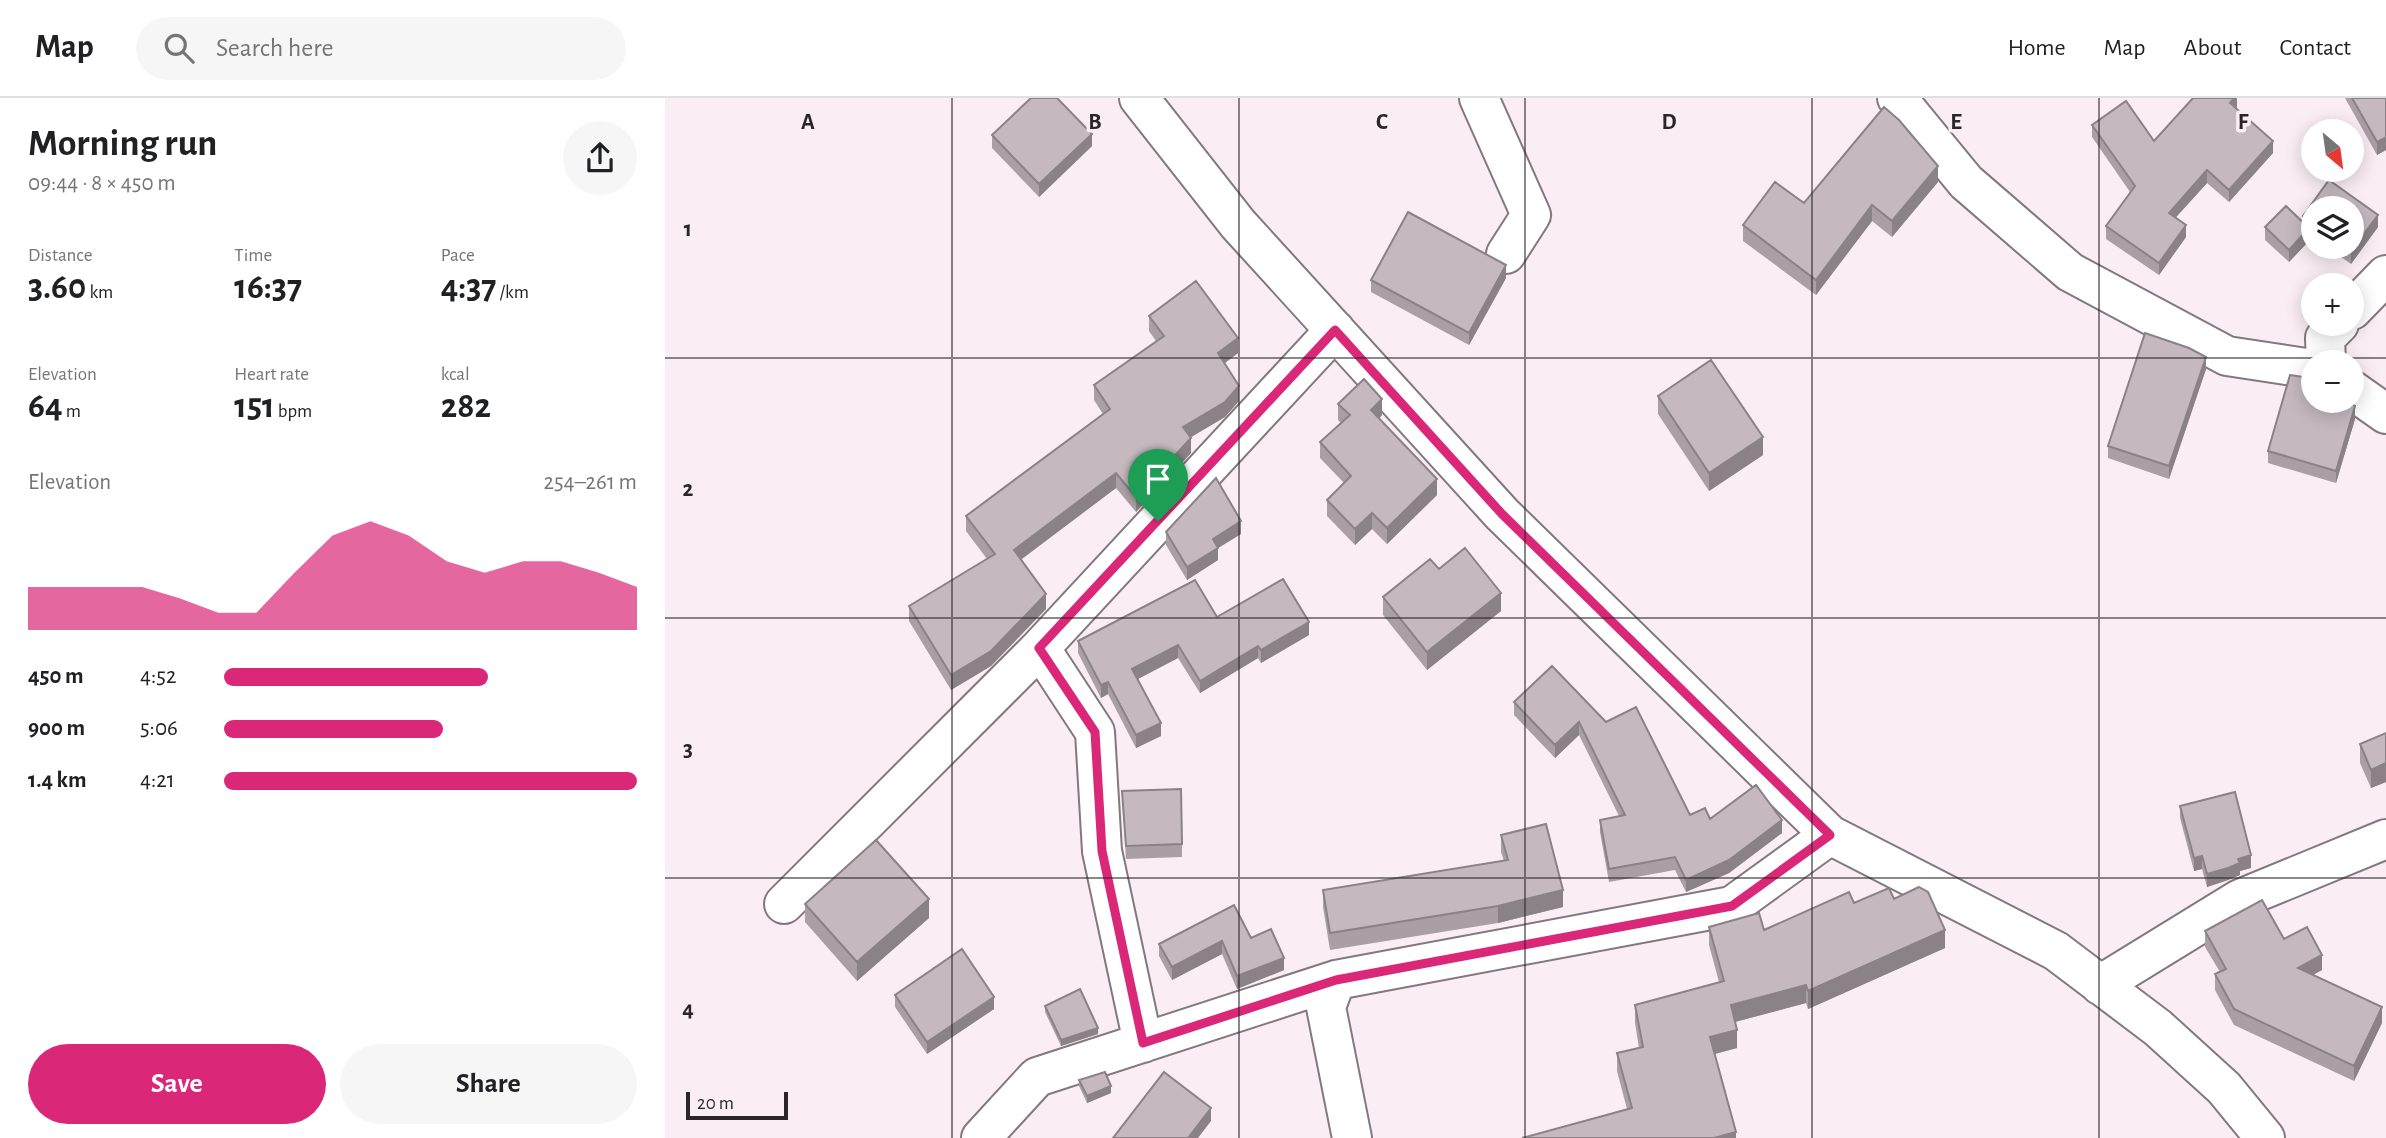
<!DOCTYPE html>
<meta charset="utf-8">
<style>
:root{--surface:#fff;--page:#f6f6f6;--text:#202124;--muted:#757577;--line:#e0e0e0;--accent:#db2777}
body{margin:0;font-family:"Alegreya Sans",sans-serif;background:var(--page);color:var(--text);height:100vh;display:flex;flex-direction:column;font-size:26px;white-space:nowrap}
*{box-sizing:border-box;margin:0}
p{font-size:23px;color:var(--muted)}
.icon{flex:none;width:38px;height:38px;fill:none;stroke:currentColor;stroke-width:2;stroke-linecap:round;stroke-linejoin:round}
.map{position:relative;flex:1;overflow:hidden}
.details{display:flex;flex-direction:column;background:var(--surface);width:665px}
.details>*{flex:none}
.needle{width:46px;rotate:151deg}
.tools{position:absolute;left:1636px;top:21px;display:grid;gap:14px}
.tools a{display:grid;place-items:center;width:63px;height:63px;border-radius:50%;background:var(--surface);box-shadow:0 4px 18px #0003;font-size:35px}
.scale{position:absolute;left:21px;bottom:18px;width:102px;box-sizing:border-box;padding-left:7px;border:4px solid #2a2628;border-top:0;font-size:19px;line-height:24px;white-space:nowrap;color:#2a2628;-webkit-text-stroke:5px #faeef4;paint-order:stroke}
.pin{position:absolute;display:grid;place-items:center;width:60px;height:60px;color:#fff;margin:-72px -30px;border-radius:50% 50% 50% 0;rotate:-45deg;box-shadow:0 0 7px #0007}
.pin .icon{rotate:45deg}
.round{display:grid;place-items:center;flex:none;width:74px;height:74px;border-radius:37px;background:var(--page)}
.headline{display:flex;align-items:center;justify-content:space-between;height:119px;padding:0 28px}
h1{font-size:38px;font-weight:700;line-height:52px}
.figures{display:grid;grid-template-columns:repeat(3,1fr);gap:10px;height:119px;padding:7px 28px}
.figures div{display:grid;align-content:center}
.figures b{font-size:35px;font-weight:700}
.figures small{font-size:19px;font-weight:400}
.figures p{font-size:19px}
.chart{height:196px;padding:14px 28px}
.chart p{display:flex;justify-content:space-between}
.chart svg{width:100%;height:126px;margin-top:7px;fill:var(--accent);opacity:.7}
.cta{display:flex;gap:14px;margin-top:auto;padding:14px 28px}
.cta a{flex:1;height:80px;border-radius:42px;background:var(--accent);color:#fff;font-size:28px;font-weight:700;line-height:80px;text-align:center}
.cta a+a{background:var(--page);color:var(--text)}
ul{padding:0 28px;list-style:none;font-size:23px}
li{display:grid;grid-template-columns:112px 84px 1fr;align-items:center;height:52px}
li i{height:18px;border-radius:9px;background:var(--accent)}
header{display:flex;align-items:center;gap:42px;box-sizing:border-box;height:98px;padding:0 35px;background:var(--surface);border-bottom:2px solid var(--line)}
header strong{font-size:33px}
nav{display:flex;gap:38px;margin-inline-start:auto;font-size:24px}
.search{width:490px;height:63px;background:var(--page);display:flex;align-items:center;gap:18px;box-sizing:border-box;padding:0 24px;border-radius:38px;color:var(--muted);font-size:26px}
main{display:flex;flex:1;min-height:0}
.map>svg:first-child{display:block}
</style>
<header>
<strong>Map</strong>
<div class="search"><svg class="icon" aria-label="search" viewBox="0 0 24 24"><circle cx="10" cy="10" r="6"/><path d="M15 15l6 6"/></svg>Search here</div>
<nav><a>Home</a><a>Map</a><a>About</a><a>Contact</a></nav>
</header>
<main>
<section class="details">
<div class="headline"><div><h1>Morning run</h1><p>09:44 · 8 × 450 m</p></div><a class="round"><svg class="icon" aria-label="share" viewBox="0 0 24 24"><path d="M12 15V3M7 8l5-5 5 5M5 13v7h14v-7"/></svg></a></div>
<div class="figures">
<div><p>Distance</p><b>3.60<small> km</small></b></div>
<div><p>Time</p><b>16:37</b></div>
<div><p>Pace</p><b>4:37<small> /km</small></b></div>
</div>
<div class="figures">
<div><p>Elevation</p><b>64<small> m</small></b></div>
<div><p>Heart rate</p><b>151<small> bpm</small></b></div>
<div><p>kcal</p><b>282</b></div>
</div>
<div class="chart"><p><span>Elevation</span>254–261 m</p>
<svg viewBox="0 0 160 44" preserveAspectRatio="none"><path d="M0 44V29L10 29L20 29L30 29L40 33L50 38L60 38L70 24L80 11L90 6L100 11L110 20L120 24L130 20L140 20L150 24L160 29V44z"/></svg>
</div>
<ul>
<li><b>450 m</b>4:52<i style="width:64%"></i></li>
<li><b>900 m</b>5:06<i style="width:53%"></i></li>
<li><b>1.4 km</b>4:21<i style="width:100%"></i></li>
</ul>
<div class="cta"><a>Save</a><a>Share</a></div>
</section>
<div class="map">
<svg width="1721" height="1040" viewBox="0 0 1721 1040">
<rect width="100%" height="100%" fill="#faeef4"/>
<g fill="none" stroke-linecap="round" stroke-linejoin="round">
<g stroke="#83787d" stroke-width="42">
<path id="minor" d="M474 0 573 126 837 416 1165 737 1391 853 1493 930 1559 990 1600 1040
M814 0 866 117 841 156
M1232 0 1301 84 1405 174 1562 258 1648 271
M1687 212 1721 177
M1661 264 1660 240 1674 226
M1687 292 1721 316
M375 550 430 634 437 753 478 945
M119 806 375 550 670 232
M671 882 661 909 687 1040
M1435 887 1575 801 1721 741
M316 1040 372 979 671 882 1067 808 1165 737"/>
</g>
<use href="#minor" stroke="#fff" stroke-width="38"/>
</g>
<path fill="#a99fa4" d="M1572 0V9L1571 10 1608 55 1564 104 1542 85 1511 119 1521 139 1494 177 1441 141V128L1465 94 1427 39V27L1489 43Z
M1680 0H1721V52L1712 57Z
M327 37 427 48 374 99 327 50Z
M1664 82 1713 117V129L1686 166 1662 149H1687V110H1648V139L1644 136V143L1624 164 1600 142V129L1621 108 1638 124V118Z
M1273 84 1227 139 1207 123 1151 197 1078 143V127L1139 105Z
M841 180 804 247 706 194V182Z
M484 218 573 255 560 265 574 303 560 319 525 339 526 355 471 414 451 390 356 461 381 511 326 568 286 592 244 523V508L322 461 301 433V418L438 316 429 302V287L491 243 484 233Z
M1541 271 1504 381 1443 360V348Z
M993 298 1098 357 1044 393 993 316Z
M673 306 717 317 714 321 772 397 722 446 707 431 690 447 662 418V402L679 385 655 360V344L676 325 673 322Z
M1690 321 1671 385 1603 365V353Z
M501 434 576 436 553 450V462L522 482 501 447Z
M774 471 836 513 762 572 718 517V499Z
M552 519 644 537 596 565 593 560 535 595 513 560 473 581 496 638 471 650 443 596 436 600 413 555V543Z
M887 568 1025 717 1117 735 1064 775 1021 794 1010 772 944 784 935 734V722L954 718 914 637 890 660 849 617V604Z
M1721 635V684L1706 690 1695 665V646Z
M457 693 517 746V759L461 761Z
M1515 708 1586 770 1575 773V777L1563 782 1542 789 1537 771 1529 773 1515 720Z
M836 737 898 809 833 825 665 852 658 809V792L839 763 836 754Z
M1229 801 1280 850 1143 911 1141 905 1070 924 1072 950 1050 956 1071 1040 962 1011 952 973V955L974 950 970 925V907L1054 884 1044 847V829L1099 832 1189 805Z
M140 806 264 820 192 883 140 824Z
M1540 833 1619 841 1657 872 1648 877 1717 925 1689 983 1569 927 1550 892V876L1555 874 1540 849Z
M586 840 619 872 572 891 557 856 507 882 494 858V846Z
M230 897 329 911 262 956 230 909Z
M380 908 433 936 396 948 380 914Z
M414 982 446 995 422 1005 414 988Z"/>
<path fill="#8a8286" d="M1569 0H1572V9L1565 17V5Z
M427 36V48L374 99V86Z
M1721 39V52L1712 57V44Z
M1608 43V55L1564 104V92Z
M1273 68V84L1227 139V123Z
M1542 72V85L1504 127V115Z
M1207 107V123L1151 197V182Z
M1713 117V129L1686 166V153Z
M1521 127V139L1494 177V165Z
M1644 130V143L1624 164V152Z
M841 167V180L804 247V235Z
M573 240V255L553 270V255Z
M1541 259V271L1504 381V368Z
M574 288V303L560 319 518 344V329Z
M717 301V317L706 328V312Z
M1690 308V321L1671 385V373Z
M1098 339V357L1044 393V375Z
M526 340V355L471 414V399Z
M451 375V390L349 467V452Z
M772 381V397L722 446V430Z
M707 415V431L690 447V431Z
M576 423V436L553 450V462L522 482V469L548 441Z
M836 495V513L762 572V554Z
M381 496V511L326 568 286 592V577Z
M644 524V537L596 565V552Z
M513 547V560L467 584V571Z
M593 548V560L535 595V583Z
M443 584V596L436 600V587Z
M914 624V637L890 660V647Z
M496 625V638L471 650V637Z
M1721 665V684L1706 690V672Z
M1117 722V735L1064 775 1021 794V782Z
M1586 757V770L1575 773V777L1563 782 1542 789V776L1573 761Z
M1537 758V771L1529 773V760Z
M898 792V809L833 825V808Z
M264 801V820L192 883V864Z
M1280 832V850L1143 911V893Z
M557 843V856L507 882V869Z
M1657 857V872L1633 885V870Z
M619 860V872L572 891V878Z
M1141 887V905L1066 925V907Z
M329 899V911L262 956V944Z
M1717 909V925L1689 983V968Z
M433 930V936L396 948V942Z
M1072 932V950L1045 957V939Z
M446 988V995L422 1005V998Z
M546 1010V1023L533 1040H523Z
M1071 1034V1040H1049Z"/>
<path fill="#c5b9bf" stroke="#8a8286" stroke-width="2" d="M366 0H392L427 36 374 86 327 37Z
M1528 0H1569L1565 5 1608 43 1564 92 1542 72 1504 115 1521 127 1494 165 1441 128 1470 88 1427 27 1461 3 1489 43Z
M1687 0H1721V39L1712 44Z
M1219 9 1234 22 1273 68 1227 123 1207 107 1151 182 1078 127 1110 84 1139 105Z
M1664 82 1713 117 1686 153 1680 149H1687V110H1648V126L1638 118Z
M1621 108 1644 130 1624 152 1600 129Z
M743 114 841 167 804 235 706 182Z
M531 183 573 240 553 255 574 288 560 304 518 329 526 340 471 399 451 375 349 452 381 496 326 553 286 577 244 508 330 456 301 418 445 311 429 287 499 238 484 218Z
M1480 235 1524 250 1541 259 1504 368 1443 348Z
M1046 262 1098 339 1044 375 993 298Z
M1625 277 1645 280 1648 279V303H1682L1690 308 1671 373 1603 353Z
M699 281 717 301 706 312 772 381 722 430 707 415 690 431 662 402 686 378 655 344 685 317 673 306Z
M551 380 576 423 548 441 553 450 522 469 501 434Z
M800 450 836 495 762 554 718 499 765 461 774 471Z
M618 481 644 524 596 552 593 548 535 583 513 547 467 571 496 625 471 637 443 584 436 587 413 543 530 482 552 519Z
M887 568 941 624 971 609 1025 717 1040 710 1045 721 1091 687 1117 722 1064 762 1021 782 1010 759 944 771 935 722 960 717 914 624 890 647 849 604Z
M1721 635V665L1706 672 1695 646Z
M516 691 517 746 461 748 457 693Z
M1570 694 1586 757 1573 761 1575 765 1563 770 1542 776 1537 758 1529 760 1515 708Z
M881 726 898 792 833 808 665 835 658 792 843 762 836 737Z
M211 742 264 801 192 864 140 806Z
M1254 789 1263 794 1280 832 1143 893 1141 887 1066 907 1072 932 1045 939 1071 1034 1049 1040H857L967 1010 952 955 978 949 970 907 1059 883 1044 829 1094 815 1099 832 1184 794 1189 805 1224 790 1229 801Z
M1597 802 1619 841 1642 829 1657 857 1633 870 1717 909 1689 968 1569 911 1550 876 1561 871 1540 833Z
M569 807 586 840 606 831 619 860 572 878 557 843 507 869 494 846Z
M297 851 329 899 262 944 230 897Z
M415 891 433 930 396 942 380 908Z
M440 974 446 988 422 998 414 982Z
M499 974 546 1010 523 1040H448Z"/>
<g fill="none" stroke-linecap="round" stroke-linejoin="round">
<g stroke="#fff" stroke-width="14">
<path id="route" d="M670 232 837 416 1165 737 1067 808 671 882 478 945 437 753 430 634 374 550Z"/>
</g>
<use href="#route" stroke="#db2777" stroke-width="9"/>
</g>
<path fill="none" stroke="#2a2628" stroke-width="2" stroke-opacity="0.55" d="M287 0V1040M574 0V1040M860 0V1040M1147 0V1040M1434 0V1040M0 260H1721M0 520H1721M0 780H1721"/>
<g font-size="23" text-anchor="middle" font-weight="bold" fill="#2a2628" stroke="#faeef4" stroke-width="7" stroke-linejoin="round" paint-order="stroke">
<text x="143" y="31">A</text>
<text x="430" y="31">B</text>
<text x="717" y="31">C</text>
<text x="1004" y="31">D</text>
<text x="1291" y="31">E</text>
<text x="1578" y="31">F</text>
<text x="23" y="138">1</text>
<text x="23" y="398">2</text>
<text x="23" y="658">3</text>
<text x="23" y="918">4</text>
</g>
</svg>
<div class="tools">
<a><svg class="needle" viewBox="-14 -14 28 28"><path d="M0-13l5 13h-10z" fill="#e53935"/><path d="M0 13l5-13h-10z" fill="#757577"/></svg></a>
<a><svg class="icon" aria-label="layers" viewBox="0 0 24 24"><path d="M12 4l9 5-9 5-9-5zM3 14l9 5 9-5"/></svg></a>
<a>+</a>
<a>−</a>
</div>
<div class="scale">20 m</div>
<div class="pin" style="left:493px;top:423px;background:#1e9e55"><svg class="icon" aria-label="arrive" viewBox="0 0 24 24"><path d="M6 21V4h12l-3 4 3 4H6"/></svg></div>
</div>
</main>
